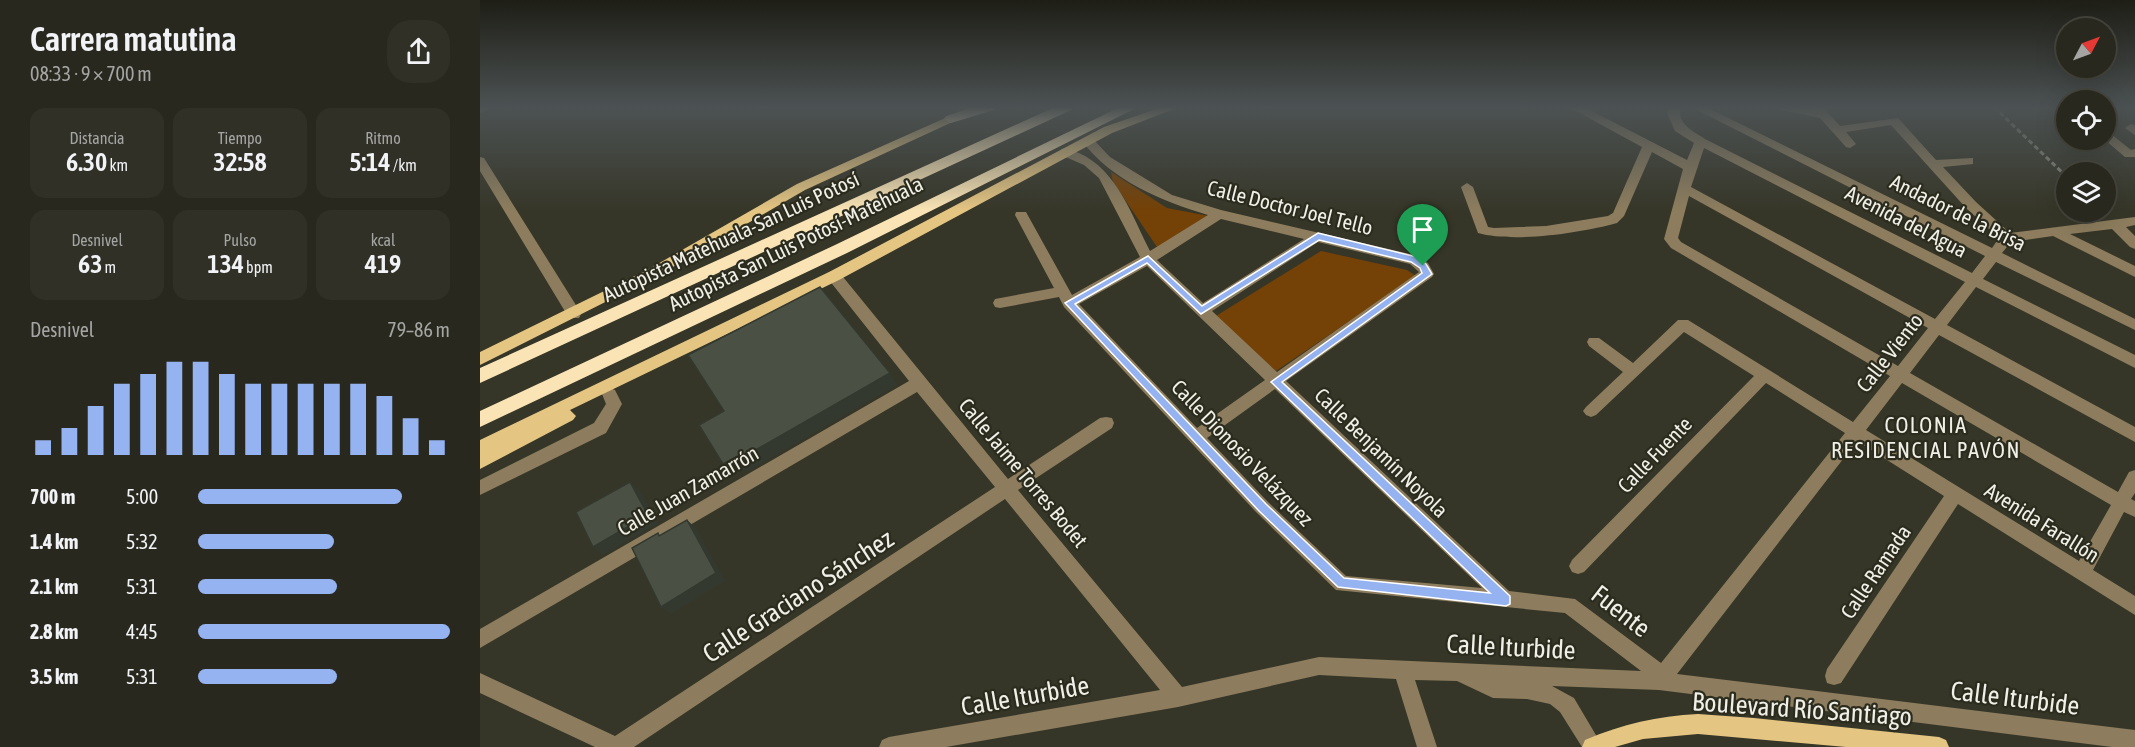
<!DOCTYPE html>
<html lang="es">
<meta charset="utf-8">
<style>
:root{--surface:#28281e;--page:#303027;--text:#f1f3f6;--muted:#a5a6a4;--line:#44443c;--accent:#95b2f1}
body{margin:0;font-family:"Asap Condensed",sans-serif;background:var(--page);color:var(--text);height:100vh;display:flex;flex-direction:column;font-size:22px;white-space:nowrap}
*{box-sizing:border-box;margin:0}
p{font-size:20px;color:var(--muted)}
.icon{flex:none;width:33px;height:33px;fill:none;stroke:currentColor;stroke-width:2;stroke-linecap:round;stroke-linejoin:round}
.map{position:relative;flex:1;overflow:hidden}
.details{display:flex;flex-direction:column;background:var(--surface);width:480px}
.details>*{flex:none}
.needle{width:39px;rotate:49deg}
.buttons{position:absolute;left:1576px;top:18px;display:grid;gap:12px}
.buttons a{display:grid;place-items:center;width:60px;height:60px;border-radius:50%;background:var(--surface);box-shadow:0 6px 24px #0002,0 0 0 2px var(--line);font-size:30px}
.pin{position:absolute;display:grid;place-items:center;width:51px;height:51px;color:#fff;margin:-62px -26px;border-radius:50% 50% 50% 0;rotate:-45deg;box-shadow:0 0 6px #0007}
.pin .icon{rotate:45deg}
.round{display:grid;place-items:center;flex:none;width:63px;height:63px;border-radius:24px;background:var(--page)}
.head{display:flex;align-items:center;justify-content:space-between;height:102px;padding:0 30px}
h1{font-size:33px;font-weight:600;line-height:45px}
.metrics{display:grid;grid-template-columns:repeat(3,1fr);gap:9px;height:102px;padding:6px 30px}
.metrics div{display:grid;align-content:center;border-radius:15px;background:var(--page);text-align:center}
.metrics b{font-size:26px;font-weight:600}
.metrics small{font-size:16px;font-weight:400}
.metrics p{font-size:16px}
.chart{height:168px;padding:12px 30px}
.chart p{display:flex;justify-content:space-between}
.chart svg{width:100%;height:108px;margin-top:6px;stroke:var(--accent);stroke-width:6}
ul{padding:0 30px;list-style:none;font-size:20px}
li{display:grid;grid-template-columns:96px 72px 1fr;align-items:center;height:45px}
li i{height:15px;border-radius:8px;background:var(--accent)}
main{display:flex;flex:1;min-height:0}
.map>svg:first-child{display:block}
</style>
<main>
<section class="details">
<div class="head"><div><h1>Carrera matutina</h1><p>08:33 · 9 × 700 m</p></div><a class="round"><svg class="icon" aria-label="share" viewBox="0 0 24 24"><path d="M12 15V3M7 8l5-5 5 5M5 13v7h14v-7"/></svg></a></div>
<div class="metrics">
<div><p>Distancia</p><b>6.30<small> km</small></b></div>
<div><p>Tiempo</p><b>32:58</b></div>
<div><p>Ritmo</p><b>5:14<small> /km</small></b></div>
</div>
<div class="metrics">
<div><p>Desnivel</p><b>63<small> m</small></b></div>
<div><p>Pulso</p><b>134<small> bpm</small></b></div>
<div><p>kcal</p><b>419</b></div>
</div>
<div class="chart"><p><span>Desnivel</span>79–86 m</p>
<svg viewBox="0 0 160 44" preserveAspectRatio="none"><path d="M5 44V38M15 44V33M25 44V24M35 44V15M45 44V11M55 44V6M65 44V6M75 44V11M85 44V15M95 44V15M105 44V15M115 44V15M125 44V15M135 44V20M145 44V29M155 44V38"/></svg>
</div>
<ul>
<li><b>700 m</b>5:00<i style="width:81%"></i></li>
<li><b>1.4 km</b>5:32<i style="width:54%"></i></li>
<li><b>2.1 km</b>5:31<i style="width:55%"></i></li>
<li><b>2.8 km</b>4:45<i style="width:100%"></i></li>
<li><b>3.5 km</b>5:31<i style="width:55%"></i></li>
</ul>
</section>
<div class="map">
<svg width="1655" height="747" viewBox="0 0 1655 747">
<rect width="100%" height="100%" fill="#363628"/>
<path fill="#744106" d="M631 172 687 208 729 216 677 247 633 182Z
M841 251 927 270 936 276 796 371 736 316Z"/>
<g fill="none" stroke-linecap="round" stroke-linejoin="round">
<path stroke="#8b8b80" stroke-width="3" stroke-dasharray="5 3" stroke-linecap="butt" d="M1514 107 1587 177"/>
<path fill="#8d7d5e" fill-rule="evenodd" d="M0 107H12L0 113Z
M1089 107H1104L1207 160 1214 143 1195 131 1187 113 1189 107H1201C1196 124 1213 131 1225 139L1492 273 1505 256 1211 107H1226L1512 248 1519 238 1486 208 1411 125 1366 132 1376 144 1370 148 1366 147 1340 118 1302 110 1296 107 1333 109 1331 107H1343L1360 126 1418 118 1456 160 1493 158V164L1463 167 1496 202 1530 233 1655 217V225L1646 227 1655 236V249L1650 247 1632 229 1590 234 1655 266V277L1573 236 1531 242 1522 253 1655 319V330L1516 262 1503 279 1655 355V368L1496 287 1467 325 1655 427V442L1459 335 1430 373 1638 492 1649 472 1655 470V493L1651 499 1655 501V517L1644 512 1613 570 1655 596V615L1478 504 1361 683 1354 685 1347 683 1345 676 1347 669 1464 496 1377 441 1197 674 1655 730V747H1632L1179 690 1072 686 1094 698 1123 747H1102L1080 712 1070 704 1047 699 1013 698 977 681 935 680 957 747H937L916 679 839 675 698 707 466 747H399L402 740 409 737 680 690 525 499 154 747H115L0 693V673L135 736 515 487 437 392 0 648V629L429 381 349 280 347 276 349 272H359L528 479 620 418 626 417 632 418 634 423 632 428 538 490 702 687 839 657 1161 671 1085 613 856 590 776 512 584 307 579 297 520 308 515 307 513 303 515 299 574 288 535 215 536 212H546L592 295 660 257 619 178 604 165 581 155V149C588 148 592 151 599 153 637 170 652 216 670 251L728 215C682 201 632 181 602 141L608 137 612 138 630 157 692 195 741 210 934 255 948 263 954 274 952 277 806 381 1029 591 1095 599 1181 663 1365 433 1286 383 1104 572 1098 574 1092 572 1089 566 1092 560 1274 376 1204 332 1116 415 1111 417 1106 415 1103 411 1106 407 1143 372 1109 346 1107 342 1109 338H1119L1153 363 1198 320H1208L1373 422 1410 376 1191 248 1184 239 1203 169 1172 152 1144 216 1137 223C1101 233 1034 243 998 233L981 187 987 183 993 187 1008 227 1014 228 1066 226 1128 216 1133 213 1162 147ZM1224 148 1485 282 1455 319 1211 187ZM1209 196 1448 328 1418 366 1201 242 1198 238ZM741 219 824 239 723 303 677 260ZM838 242 930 264 939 272 797 372 732 311ZM667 266 785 380 717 428 599 304ZM1422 383 1631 505 1599 561 1386 430ZM795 389 1002 588 866 576 788 502 727 438Z
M1651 124 1655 125V135L1645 128Z
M1626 130 1651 150 1655 149V157H1645L1625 140Z
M0 157 4 158 99 310 101 314 99 318H89L0 171Z
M130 388 135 390 142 404 126 433 0 495V480L114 423 126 404 122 394 125 390Z"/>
<path fill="#e5c582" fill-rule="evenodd" d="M490 107H505L325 190 179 275 0 365V352L169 269 317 184Z
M682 107H699L632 133 359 280 90 410 96 416 93 420 0 469V454L3 453 0 454V440L349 272 624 127Z
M1218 714 1274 718 1459 737 1466 740 1469 747H1366L1218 734 1163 739 1135 747H1102L1105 740C1143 724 1177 716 1218 714Z"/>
<path fill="#fae4b5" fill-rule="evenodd" d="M495 107H516L514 110 471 123 464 119 466 116Z
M575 107H593L591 110 0 383V368Z
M640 107H658L367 253 0 427V411L355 245Z"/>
</g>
<path fill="#343930" d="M410 373 417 385 268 471 266 469 254 475 243 464Z
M150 482 160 491 178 524 123 555 113 547Z
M207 520 216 528 245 581 191 614 181 607Z"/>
<path fill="#4a5144" stroke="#343930" stroke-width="1.5" d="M340 287 410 373 258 460 256 457 243 464 219 425 244 411 208 355Z
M150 482 168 515 113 547 96 512Z
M207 520 236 573 181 607 152 548 178 533 179 536Z"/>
<linearGradient id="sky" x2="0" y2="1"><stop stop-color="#1e1e16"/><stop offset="0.51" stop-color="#4c5253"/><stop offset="1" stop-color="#4c5253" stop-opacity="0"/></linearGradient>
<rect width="1655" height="211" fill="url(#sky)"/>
<path fill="#95b2f1" stroke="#fff" stroke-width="1.5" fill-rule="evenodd" d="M838 233 937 257 946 264 952 274 802 382 1030 596V604L1026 606 858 587 779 511 585 303 668 256 722 306ZM839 240 931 262 940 268 942 273 791 382 1010 593 864 578 786 504 595 304 667 263 721 314Z"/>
<g text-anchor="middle" stroke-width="4.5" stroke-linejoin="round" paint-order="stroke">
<g font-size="21" fill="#f0f0e8" stroke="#2c2c1e">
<text transform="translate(810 208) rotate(14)" y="7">Calle Doctor Joel Tello</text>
<text transform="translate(1478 213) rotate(26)" y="7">Andador de la Brisa</text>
<text transform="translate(1426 222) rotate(27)" y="7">Avenida del Agua</text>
<text transform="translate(251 237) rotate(-25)" y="7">Autopista Matehuala-San Luis Potosí</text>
<text transform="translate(316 244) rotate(-26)" y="7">Autopista San Luis Potosí-Matehuala</text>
<text transform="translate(1410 353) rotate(-52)" y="7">Calle Viento</text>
<text transform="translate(762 453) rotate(46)" y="7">Calle Dionosio Velázquez</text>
<text transform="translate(901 453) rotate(44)" y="7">Calle Benjamín Noyola</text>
<text transform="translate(1175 455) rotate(-46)" y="7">Calle Fuente</text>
<text transform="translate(543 473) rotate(50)" y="7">Calle Jaime Torres Bodet</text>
<text transform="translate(208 491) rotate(-30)" y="7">Calle Juan Zamarrón</text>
<text transform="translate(1562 523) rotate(32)" y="7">Avenida Farallón</text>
<text transform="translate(1396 572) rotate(-56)" y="7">Calle Ramada</text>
</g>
<g font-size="22" letter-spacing="1.5" fill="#f0f0e8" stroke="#2c2c1e">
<text x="1446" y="433">COLONIA<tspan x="1446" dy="25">RESIDENCIAL PAVÓN</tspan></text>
</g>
<g font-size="26" fill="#f0f0e8" stroke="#2c2c1e">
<text transform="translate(318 596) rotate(-33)" y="9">Calle Graciano Sánchez</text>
<text transform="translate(1141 611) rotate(38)" y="9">Fuente</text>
<text transform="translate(1031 647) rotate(3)" y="9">Calle Iturbide</text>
<text transform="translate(545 696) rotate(-10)" y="9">Calle Iturbide</text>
<text transform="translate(1535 698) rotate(7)" y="9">Calle Iturbide</text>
<text transform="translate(1322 709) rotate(4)" y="9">Boulevard Río Santiago</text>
</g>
</g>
</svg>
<div class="buttons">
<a><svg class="needle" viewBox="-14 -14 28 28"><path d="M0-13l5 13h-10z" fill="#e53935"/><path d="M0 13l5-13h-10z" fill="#a5a6a4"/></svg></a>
<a><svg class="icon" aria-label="locate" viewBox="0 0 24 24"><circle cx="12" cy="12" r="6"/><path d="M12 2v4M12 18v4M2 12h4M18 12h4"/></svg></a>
<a><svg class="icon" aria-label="layers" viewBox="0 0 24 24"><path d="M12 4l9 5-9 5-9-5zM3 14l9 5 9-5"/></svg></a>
</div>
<div class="pin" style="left:943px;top:266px;background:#1e9e55"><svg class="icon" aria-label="arrive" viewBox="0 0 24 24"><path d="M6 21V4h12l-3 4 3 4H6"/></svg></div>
</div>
</main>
